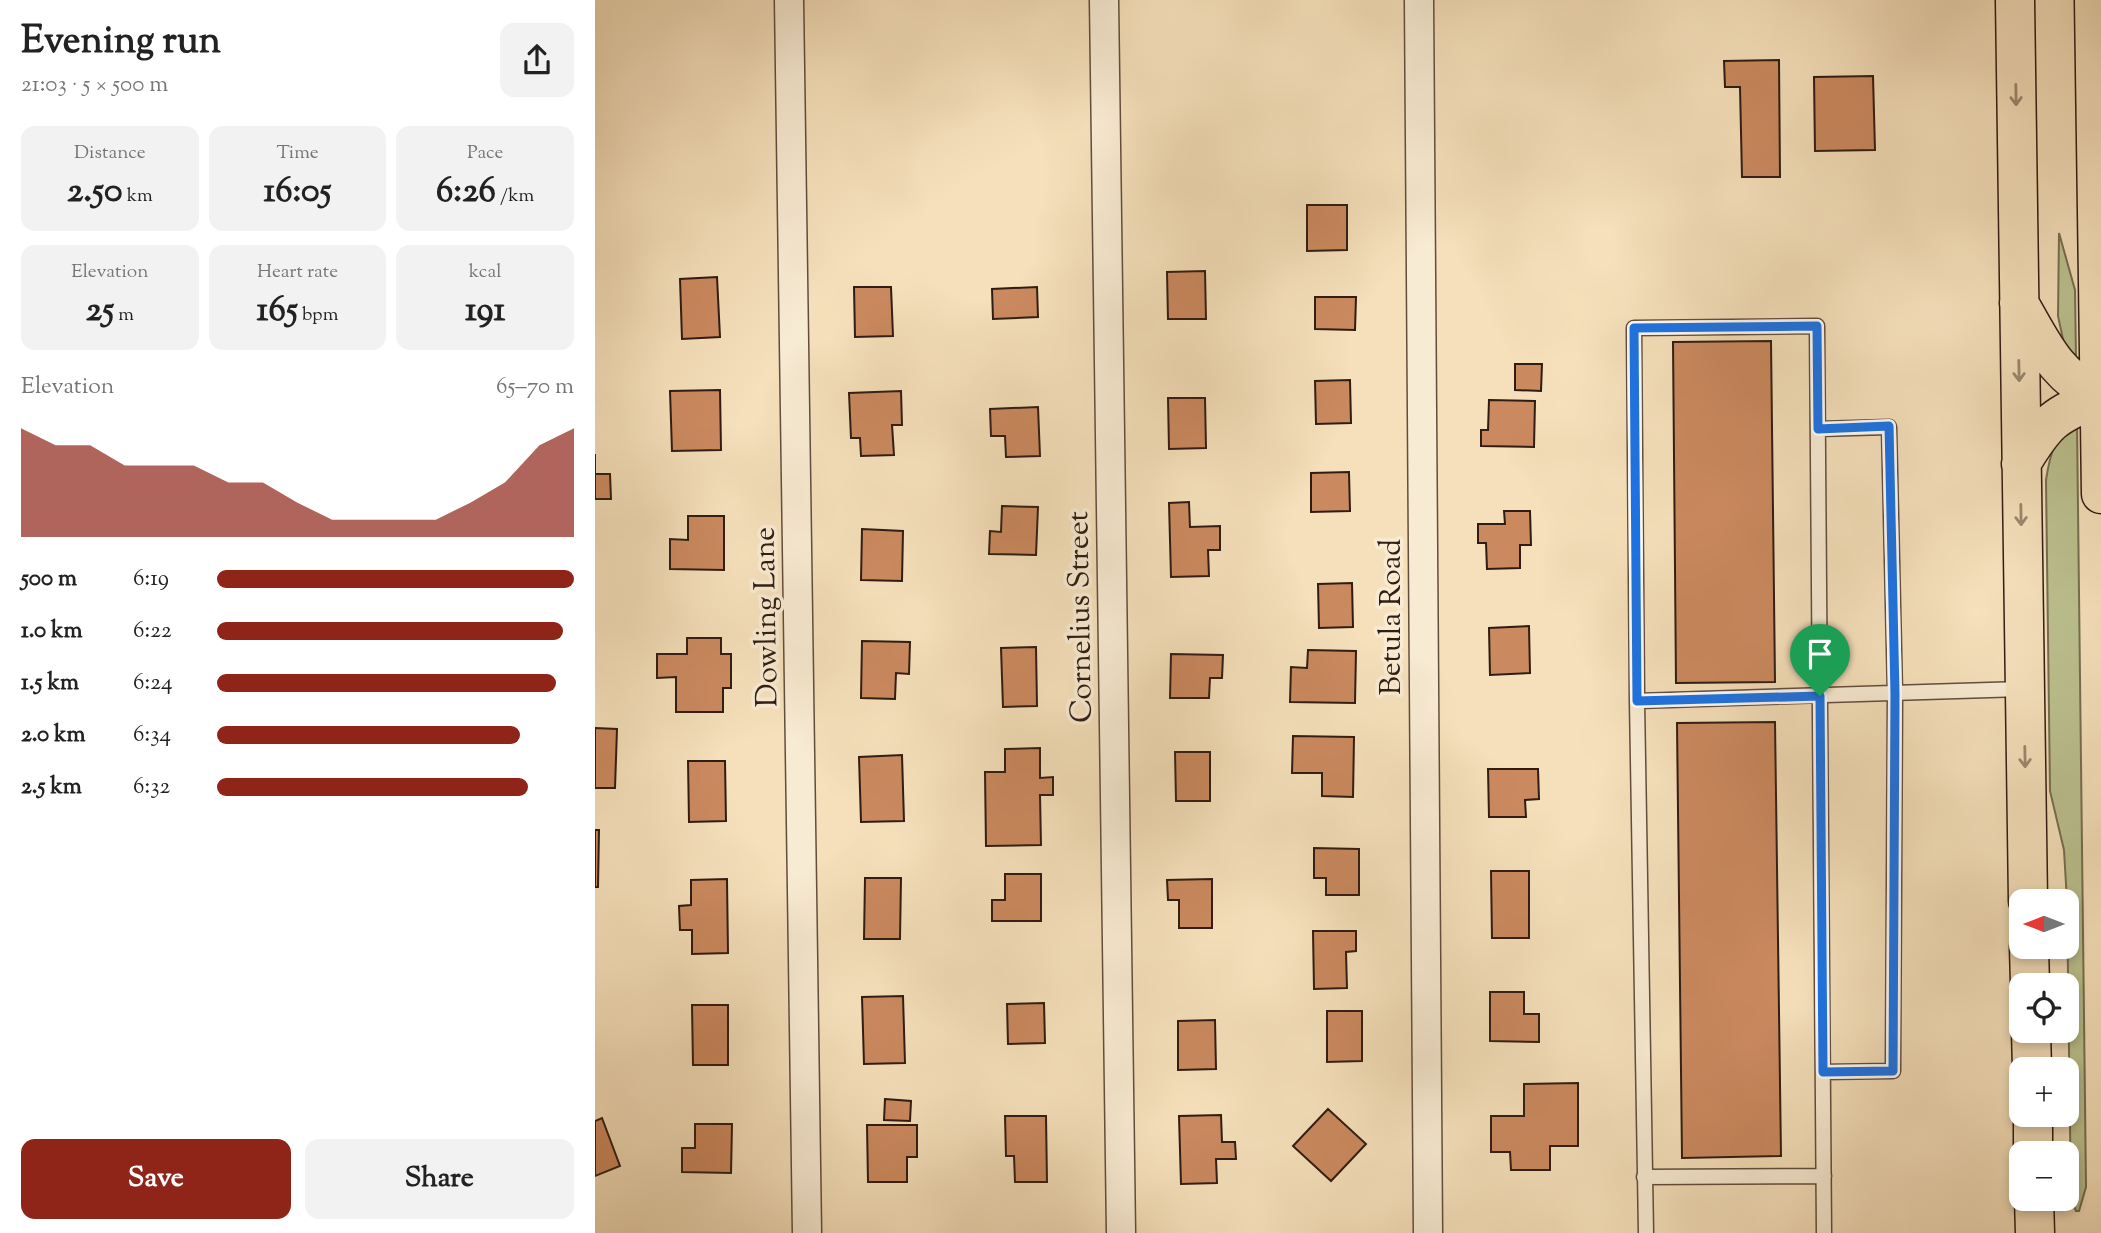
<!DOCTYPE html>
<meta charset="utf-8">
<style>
:root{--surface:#fff;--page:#f2f2f2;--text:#222;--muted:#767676;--accent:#8f2418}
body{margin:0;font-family:"Sorts Mill Goudy",serif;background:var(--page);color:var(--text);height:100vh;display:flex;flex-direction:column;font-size:26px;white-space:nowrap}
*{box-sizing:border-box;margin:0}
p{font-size:23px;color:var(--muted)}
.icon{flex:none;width:38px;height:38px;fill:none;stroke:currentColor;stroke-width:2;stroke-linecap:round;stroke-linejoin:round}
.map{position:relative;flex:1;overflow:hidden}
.drawer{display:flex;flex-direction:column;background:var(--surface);width:595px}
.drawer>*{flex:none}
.needle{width:46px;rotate:270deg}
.fabs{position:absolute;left:1414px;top:889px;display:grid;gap:14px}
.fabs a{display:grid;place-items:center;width:70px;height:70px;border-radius:14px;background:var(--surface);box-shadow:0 4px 10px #0003;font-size:35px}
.pin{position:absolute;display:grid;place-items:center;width:60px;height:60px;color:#fff;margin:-72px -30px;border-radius:50% 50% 50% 0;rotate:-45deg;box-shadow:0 0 7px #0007}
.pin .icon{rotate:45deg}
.round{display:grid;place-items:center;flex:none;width:74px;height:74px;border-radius:14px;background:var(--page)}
.headline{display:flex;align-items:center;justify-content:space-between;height:119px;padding:0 21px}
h1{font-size:38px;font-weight:700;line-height:52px}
.stats{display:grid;grid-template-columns:repeat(3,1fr);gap:10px;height:119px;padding:7px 21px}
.stats div{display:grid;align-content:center;border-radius:14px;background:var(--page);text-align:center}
.stats b{font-size:35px;font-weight:700}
.stats small{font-size:19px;font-weight:400}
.stats p{font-size:19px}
.chart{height:196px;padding:14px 21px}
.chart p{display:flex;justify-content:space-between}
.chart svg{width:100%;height:126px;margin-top:7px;fill:var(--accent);opacity:.7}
.button{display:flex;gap:14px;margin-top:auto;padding:14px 21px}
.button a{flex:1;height:80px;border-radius:14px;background:var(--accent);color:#fff;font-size:28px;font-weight:700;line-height:80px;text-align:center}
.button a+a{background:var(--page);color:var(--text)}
ul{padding:0 21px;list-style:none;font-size:23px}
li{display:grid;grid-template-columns:112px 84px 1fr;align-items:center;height:52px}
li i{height:18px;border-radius:9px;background:var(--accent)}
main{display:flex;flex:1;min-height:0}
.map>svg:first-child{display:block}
</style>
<main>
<section class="drawer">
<div class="headline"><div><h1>Evening run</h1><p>21:03 · 5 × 500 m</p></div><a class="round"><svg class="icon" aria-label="share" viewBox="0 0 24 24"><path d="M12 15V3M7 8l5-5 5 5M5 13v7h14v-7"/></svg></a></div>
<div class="stats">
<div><p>Distance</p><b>2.50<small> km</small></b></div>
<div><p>Time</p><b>16:05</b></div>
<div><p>Pace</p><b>6:26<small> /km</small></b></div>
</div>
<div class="stats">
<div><p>Elevation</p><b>25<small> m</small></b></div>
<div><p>Heart rate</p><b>165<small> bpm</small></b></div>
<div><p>kcal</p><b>191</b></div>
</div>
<div class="chart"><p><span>Elevation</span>65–70 m</p>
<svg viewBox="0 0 160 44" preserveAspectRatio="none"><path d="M0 44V6L10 12L20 12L30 19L40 19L50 19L60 25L70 25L80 32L90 38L100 38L110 38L120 38L130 32L140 25L150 12L160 6V44z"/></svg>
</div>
<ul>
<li><b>500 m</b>6:19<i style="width:100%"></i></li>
<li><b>1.0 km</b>6:22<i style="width:97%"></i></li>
<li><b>1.5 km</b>6:24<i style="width:95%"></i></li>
<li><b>2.0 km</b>6:34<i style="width:85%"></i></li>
<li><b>2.5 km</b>6:32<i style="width:87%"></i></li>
</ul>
<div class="button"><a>Save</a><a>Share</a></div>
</section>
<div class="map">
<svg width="1506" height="1233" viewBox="0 0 1506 1233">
<rect width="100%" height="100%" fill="#f5e0bb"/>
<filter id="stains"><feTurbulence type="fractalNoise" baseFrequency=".00286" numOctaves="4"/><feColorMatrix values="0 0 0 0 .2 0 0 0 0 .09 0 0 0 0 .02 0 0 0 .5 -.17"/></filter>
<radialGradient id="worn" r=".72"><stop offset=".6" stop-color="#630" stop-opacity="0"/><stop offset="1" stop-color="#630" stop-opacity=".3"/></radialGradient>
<path fill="#bcc290" stroke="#766f52" stroke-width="2" d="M1464 233 1480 290 1481 358 1469 344 1463 316Z
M1482 423 1491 1187 1484 1211H1481L1476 1200 1472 901 1469 850 1455 791 1451 480C1455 454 1459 436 1482 423Z"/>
<path fill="#cb895f" stroke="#301c13" stroke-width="2" d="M1184 60 1185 177H1147L1145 87H1130L1129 61Z
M1278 76 1280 150 1220 151 1219 77Z
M712 205H752V250L712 251Z
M610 271 611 319H573L572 272Z
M122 277 125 337 87 339 85 279Z
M259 287H296L298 336 260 337Z
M442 287 443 317 398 319 397 289Z
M720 297H761L760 330 720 329Z
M1176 341 1180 682 1081 683 1078 342Z
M920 364H947L946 391 920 390Z
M755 380 756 423 721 424 720 381Z
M125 390 126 450 77 451 75 391Z
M306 391 307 425H297L299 455 266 456 265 438H256L254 393Z
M573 398H610L611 448 574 449Z
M894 400 940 401 939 447 886 446V430H893Z
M443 407 445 456 411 457 410 436H396L395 409Z
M0 454V474H15L16 499H0Z
M754 472 755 511 716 512V473Z
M594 502 595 527 625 526V550H613L614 576 576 577 574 503Z
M407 506 443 507 441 555 394 554 395 531 406 532Z
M909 511H935L936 545H925V568L892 569 891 543H883V524H910Z
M93 516H129V570L75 569V539L93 540Z
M267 529 308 531 307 581 266 580Z
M757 583 758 627 724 628 723 584Z
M934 626 935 673 895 675 894 628Z
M92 638H126V654H136V688H128V712H81V677L62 678V654H92Z
M267 641 315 642 314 674 301 673 300 699 266 698Z
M441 647 442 706 408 707 406 648Z
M713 650 761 651 760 703 695 702 696 667 712 668Z
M576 654 628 655 627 678H615L614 698H575Z
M1180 722 1186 1156 1087 1158 1082 723Z
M0 728 22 729 20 788H0Z
M698 736 759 737 758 797 727 796V773H697Z
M445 748V778L458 777V795H445L446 845 391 846 390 772H410V749Z
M580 752H615V801H581Z
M307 755 309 821 266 822 264 757Z
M93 761H130L131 821 94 822Z
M893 769H943L944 799 930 800 931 817H894Z
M0 830H4L3 887H0Z
M719 848 764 849V895H731V878H719Z
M896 871H934V938H897Z
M410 874H446V921H397V900H410Z
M270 878H306L305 939H269Z
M132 879 133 953 97 954V930H85L84 906 96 905V880Z
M617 879V928H584V900H573L572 880Z
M718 931H761V951L751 952 752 988 719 989Z
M895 992H929V1014H944V1042L895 1041Z
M308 996 310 1063 269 1064 267 997Z
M449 1003 450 1043 413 1044 412 1004Z
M97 1005H133V1065H98Z
M732 1011H767V1061L732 1062Z
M620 1020 621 1069 583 1070V1021Z
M983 1083V1146H955V1170H916L915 1152H896V1116H929V1084Z
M290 1099 316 1101 315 1121 289 1120Z
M733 1109 771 1144 736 1181 698 1146Z
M626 1115 627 1142H640L641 1159H621L622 1183 586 1184 584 1116Z
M410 1116H451L452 1182H420L419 1156H411Z
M7 1118 25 1166 0 1176V1121Z
M100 1124H137L136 1173 87 1172V1148H100Z
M272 1125H322V1157H312V1182H273Z"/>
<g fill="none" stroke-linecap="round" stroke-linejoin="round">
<g stroke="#614d3d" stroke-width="17">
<path id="lane" d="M1223 429 1294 427 1300 694 1298 1071 1228 1072
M1042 701 1039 328 1222 326 1229 1233
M1049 1177 1229 1176
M1051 1233 1042 701 1427 689"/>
</g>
<g stroke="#614d3d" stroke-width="31">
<path id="street" d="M194 0 212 1233
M509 0 526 1233
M824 0 833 1233"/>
</g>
<g stroke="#301c13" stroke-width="41">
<path id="highway" d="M1420 0 1433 901
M1499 0 1506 494
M1424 303C1448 344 1460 376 1505 397
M1426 464C1451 422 1459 415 1505 397
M1434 947 1435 985
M1436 1031 1437 1069
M1438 1115V1153
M1439 1199 1440 1233"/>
</g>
<use href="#lane" stroke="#f8ebd3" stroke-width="14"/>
<use href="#street" stroke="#f8ebd3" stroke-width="28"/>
<use href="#highway" stroke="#f5e0bb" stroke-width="38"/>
</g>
<defs><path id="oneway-shaft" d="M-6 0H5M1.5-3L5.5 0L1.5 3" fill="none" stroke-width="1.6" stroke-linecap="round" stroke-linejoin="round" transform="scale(1.75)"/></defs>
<g stroke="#9c886f">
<use href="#oneway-shaft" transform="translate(1421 95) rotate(89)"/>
<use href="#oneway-shaft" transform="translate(1424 371) rotate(89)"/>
<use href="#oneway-shaft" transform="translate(1426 515) rotate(89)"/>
<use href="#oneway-shaft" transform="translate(1430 757) rotate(89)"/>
</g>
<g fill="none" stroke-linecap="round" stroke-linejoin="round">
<g stroke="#fff" stroke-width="14">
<path id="route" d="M1222 326 1223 429 1294 426 1300 694 1298 1071 1228 1072 1225 696 1042 701 1039 328Z"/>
</g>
<use href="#route" stroke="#1a73e8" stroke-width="9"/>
</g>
<g text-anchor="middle" stroke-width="7" stroke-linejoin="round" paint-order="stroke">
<g font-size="30" fill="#301c13" stroke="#f8ebd3">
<text transform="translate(170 617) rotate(-91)" y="10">Dowling Lane</text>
<text transform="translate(484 617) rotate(-91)" y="10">Cornelius Street</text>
<text transform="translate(795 617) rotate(-90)" y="10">Betula Road</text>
</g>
</g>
<rect width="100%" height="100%" filter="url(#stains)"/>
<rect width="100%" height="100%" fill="url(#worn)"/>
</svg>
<div class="fabs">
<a><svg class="needle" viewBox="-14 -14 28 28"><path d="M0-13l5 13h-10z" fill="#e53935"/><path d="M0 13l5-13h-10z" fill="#767676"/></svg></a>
<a><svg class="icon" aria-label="locate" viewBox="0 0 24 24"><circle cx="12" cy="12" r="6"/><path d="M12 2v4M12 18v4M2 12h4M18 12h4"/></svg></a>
<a>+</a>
<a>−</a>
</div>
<div class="pin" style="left:1225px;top:696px;background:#1e9e55"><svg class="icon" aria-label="arrive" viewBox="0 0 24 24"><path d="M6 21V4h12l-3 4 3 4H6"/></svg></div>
</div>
</main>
